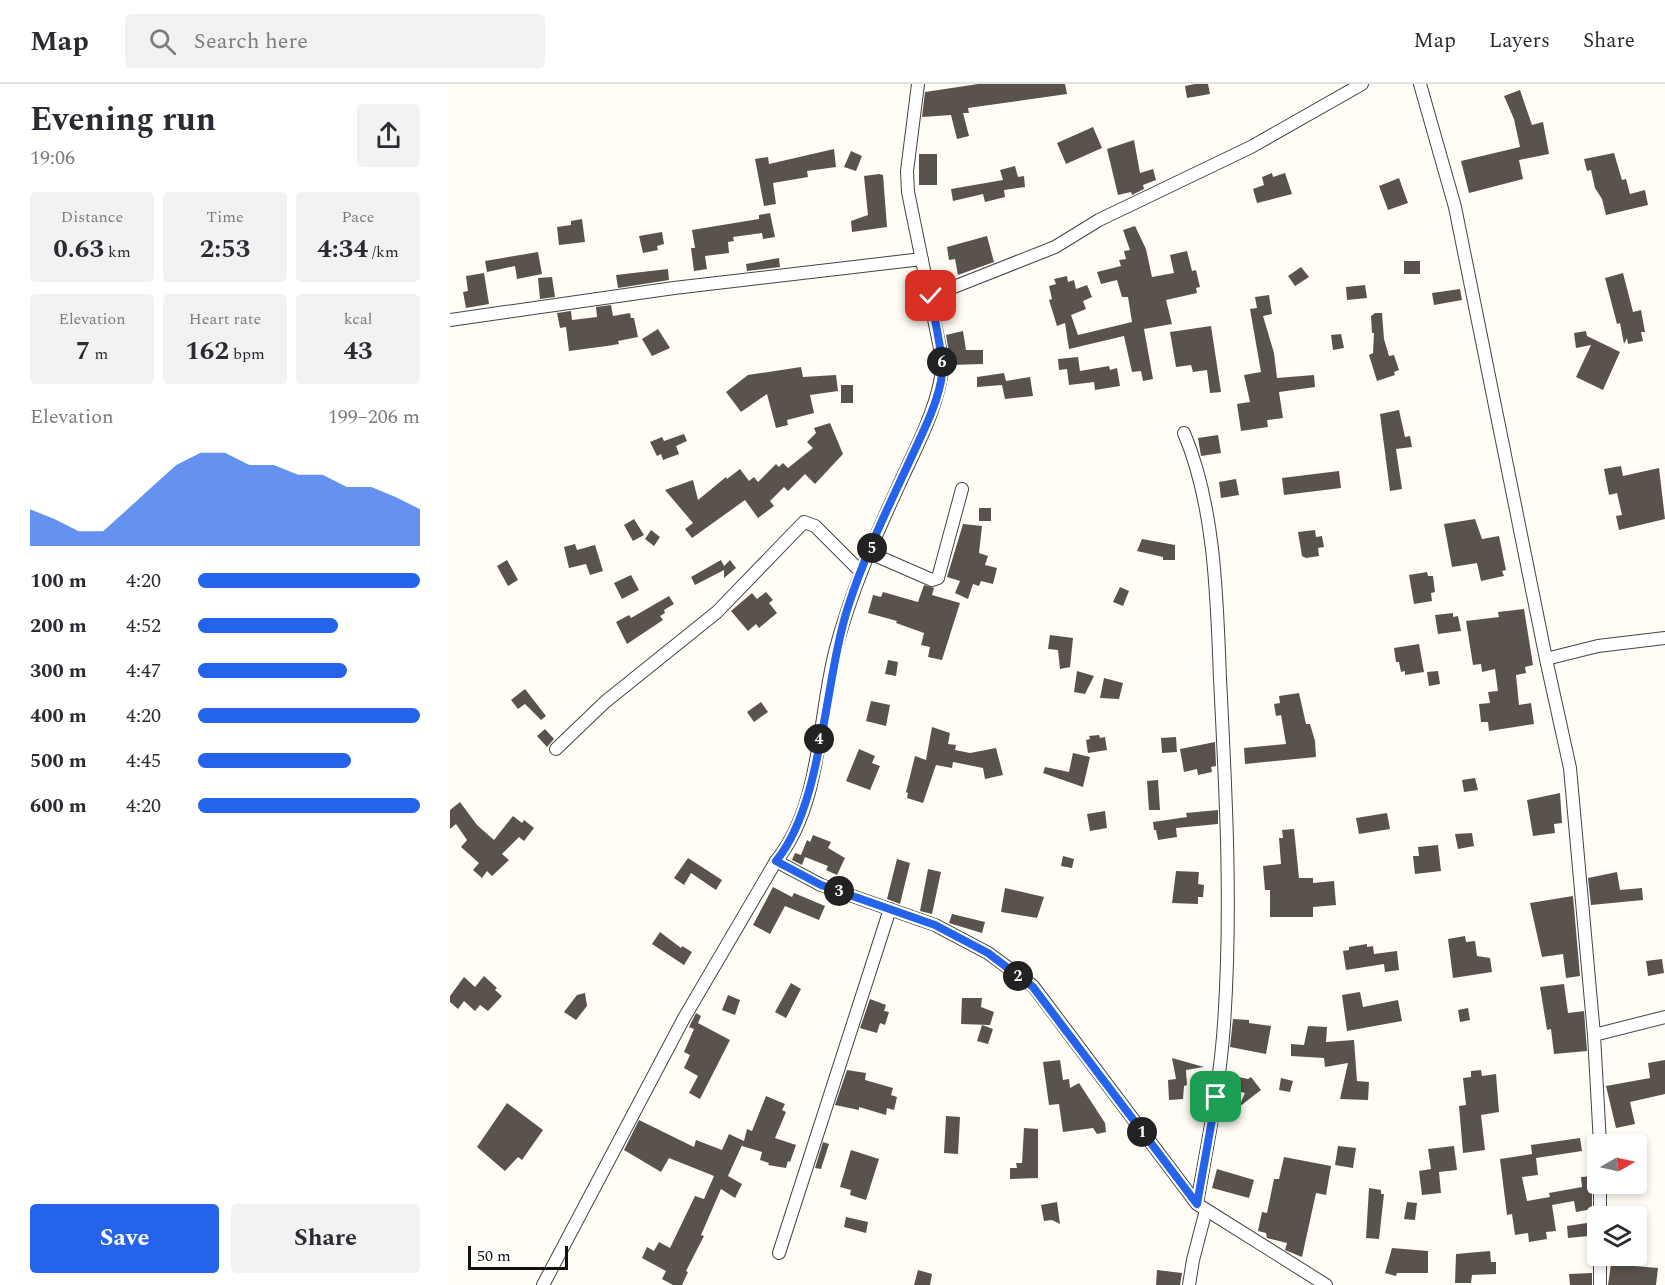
<!DOCTYPE html>
<meta charset="utf-8">
<style>
:root{--surface:#fff;--page:#f2f2f3;--text:#2b2b33;--muted:#7c7c81;--line:#e1e1e2;--accent:#2563eb}
body{margin:0;font-family:Spectral,serif;background:var(--page);color:var(--text);height:100vh;display:flex;flex-direction:column;font-size:22px;white-space:nowrap}
*{box-sizing:border-box;margin:0}
p{font-size:20px;color:var(--muted)}
.icon{flex:none;width:33px;height:33px;fill:none;stroke:currentColor;stroke-width:2;stroke-linecap:round;stroke-linejoin:round}
.map{position:relative;flex:1;overflow:hidden}
.sheet{display:flex;flex-direction:column;background:var(--surface);width:450px}
.sheet>*{flex:none}
.needle{width:39px;rotate:81deg}
.controls{position:absolute;left:1137px;top:1050px;display:grid;gap:12px}
.controls a{display:grid;place-items:center;width:60px;height:60px;border-radius:6px;background:var(--surface);box-shadow:0 3px 9px #0003;font-size:30px}
.scale{position:absolute;left:18px;bottom:15px;width:100px;box-sizing:border-box;padding-left:6px;border:3px solid #111;border-top:0;font-size:16px;line-height:21px;white-space:nowrap;color:#111;-webkit-text-stroke:4px #fff;paint-order:stroke}
.pin{position:absolute;display:grid;place-items:center;width:51px;height:51px;color:#fff;margin:-26px;border-radius:12px;box-shadow:0 3px 9px #0006}
.km{position:absolute;width:30px;height:30px;margin:-15px;border-radius:50%;background:#222;color:#fff;font-size:16px;line-height:30px;text-align:center}
.round{display:grid;place-items:center;flex:none;width:63px;height:63px;border-radius:6px;background:var(--page)}
.summary{display:flex;align-items:center;justify-content:space-between;height:102px;padding:0 30px}
h1{font-size:33px;font-weight:700;line-height:45px}
.stats{display:grid;grid-template-columns:repeat(3,1fr);gap:9px;height:102px;padding:6px 30px}
.stats div{display:grid;align-content:center;border-radius:6px;background:var(--page);text-align:center}
.stats b{font-size:26px;font-weight:700}
.stats small{font-size:16px;font-weight:400}
.stats p{font-size:16px}
.chart{height:168px;padding:12px 30px}
.chart p{display:flex;justify-content:space-between}
.chart svg{width:100%;height:108px;margin-top:6px;fill:var(--accent);opacity:.7}
.cta{display:flex;gap:12px;margin-top:auto;padding:12px 30px}
.cta a{flex:1;height:69px;border-radius:6px;background:var(--accent);color:#fff;font-size:24px;font-weight:700;line-height:69px;text-align:center}
.cta a+a{background:var(--page);color:var(--text)}
ul{padding:0 30px;list-style:none;font-size:20px}
li{display:grid;grid-template-columns:96px 72px 1fr;align-items:center;height:45px}
li i{height:15px;border-radius:8px;background:var(--accent)}
header{display:flex;align-items:center;gap:36px;box-sizing:border-box;height:84px;padding:0 30px;background:var(--surface);border-bottom:2px solid var(--line)}
header strong{font-size:28px}
nav{display:flex;gap:33px;margin-inline-start:auto;font-size:21px}
.search{width:420px;height:54px;background:var(--page);display:flex;align-items:center;gap:15px;box-sizing:border-box;padding:0 21px;border-radius:6px;color:var(--muted);font-size:22px}
main{display:flex;flex:1;min-height:0}
.map>svg:first-child{display:block}
</style>
<header>
<strong>Map</strong>
<div class="search"><svg class="icon" aria-label="search" viewBox="0 0 24 24"><circle cx="10" cy="10" r="6"/><path d="M15 15l6 6"/></svg>Search here</div>
<nav><a>Map</a><a>Layers</a><a>Share</a></nav>
</header>
<main>
<section class="sheet">
<div class="summary"><div><h1>Evening run</h1><p>19:06</p></div><a class="round"><svg class="icon" aria-label="share" viewBox="0 0 24 24"><path d="M12 15V3M7 8l5-5 5 5M5 13v7h14v-7"/></svg></a></div>
<div class="stats">
<div><p>Distance</p><b>0.63<small> km</small></b></div>
<div><p>Time</p><b>2:53</b></div>
<div><p>Pace</p><b>4:34<small> /km</small></b></div>
</div>
<div class="stats">
<div><p>Elevation</p><b>7<small> m</small></b></div>
<div><p>Heart rate</p><b>162<small> bpm</small></b></div>
<div><p>kcal</p><b>43</b></div>
</div>
<div class="chart"><p><span>Elevation</span>199–206 m</p>
<svg viewBox="0 0 160 44" preserveAspectRatio="none"><path d="M0 44V29L10 33L20 38L30 38L40 29L50 20L60 11L70 6L80 6L90 11L100 11L110 15L120 15L130 20L140 20L150 24L160 29V44z"/></svg>
</div>
<ul>
<li><b>100 m</b>4:20<i style="width:100%"></i></li>
<li><b>200 m</b>4:52<i style="width:63%"></i></li>
<li><b>300 m</b>4:47<i style="width:67%"></i></li>
<li><b>400 m</b>4:20<i style="width:100%"></i></li>
<li><b>500 m</b>4:45<i style="width:69%"></i></li>
<li><b>600 m</b>4:20<i style="width:100%"></i></li>
</ul>
<div class="cta"><a>Save</a><a>Share</a></div>
</section>
<div class="map">
<svg width="1215" height="1201" viewBox="0 0 1215 1201">
<rect width="100%" height="100%" fill="#fffdf5"/>
<path fill="#5a524d" d="M528 0H615L617 10 518 24 519 29H513L519 52 507 55 501 31 472 33 475 8Z
M745 0H758L760 10 737 14 735 2Z
M1070 6 1082 41 1093 38 1099 70 1069 76 1073 95 1019 109 1011 77 1070 63 1064 35 1054 12Z
M643 43 652 64 616 80 607 59Z
M684 56 690 89 703 85 706 96 693 101 694 105 682 111 681 108 668 111 657 65Z
M384 65 386 83 357 87 358 93 323 99 326 120 314 122 305 75 318 73 319 80Z
M401 67 412 72 406 87 394 83Z
M1164 69 1172 96 1176 95 1180 110 1195 106 1198 121 1156 131 1152 115 1145 104 1141 86 1137 87 1134 75Z
M469 70H487V101H469Z
M565 82 568 93 574 92 575 103 554 106 555 113 535 118 533 110 503 117 501 105 553 96 550 86Z
M822 89 823 93 835 89 842 110 807 119 803 105 814 101 812 93Z
M429 90 433 91 437 143 402 148 401 137 418 131 414 92Z
M949 94 958 119 938 126 929 102Z
M320 129 325 153 313 155 312 149 283 153 284 157 278 158 279 169 255 172 257 185 244 187 241 164H245L242 146 309 135V131Z
M132 135 135 158 109 161 107 143 121 141V137Z
M685 142 696 165 702 193 724 189 720 171 737 167 742 187 746 186 750 203 746 204 747 209 716 216 722 240 694 245 703 295 693 297 691 287 682 288 674 252 619 265 615 239 607 242 599 216 602 215 599 202 606 200 604 195 617 192 618 198 624 196 626 205 637 201 642 213 633 217 636 225 621 231 628 251 682 238 678 213H672L667 196 651 200 647 188 671 182 669 176 676 175 674 167 680 166 673 146Z
M212 148 214 160 207 162 208 166 193 169 189 152Z
M537 152 544 178 508 191 505 175 499 176 497 163Z
M88 168 92 190 67 195 65 182 37 188 35 177Z
M329 174 330 183 297 187 296 180Z
M954 177H970V190H954Z
M851 183 859 193 845 202 838 192Z
M218 185 219 196 168 204 166 191Z
M34 189 39 220 16 224 13 208 18 207 16 192Z
M1173 189 1183 228 1191 226 1195 248H1191L1193 257 1178 260 1177 254 1174 260 1170 239 1167 240 1155 194Z
M102 193 105 213 90 215 88 194Z
M915 201 917 214 897 216 896 203Z
M1010 205 1012 216 984 221 982 209Z
M819 211 822 230 813 232 824 269 827 294 864 291 865 303 829 308 833 334 817 336 818 343 791 347 787 320 800 318 794 291 811 288 800 225 807 224 805 213Z
M161 221 163 232 180 229 181 234H184L188 253 168 257 169 260 157 262 119 267 116 243 110 244 107 229 121 227 122 236 147 233 146 223Z
M925 229H932L934 255 939 272 944 271 949 286 944 288 945 291 927 297 919 271 923 269 924 249H922L921 232Z
M761 242 771 308 760 309 757 286 743 288 741 281 726 283 720 248Z
M208 245 220 264 202 272 192 255Z
M513 247 516 266H533V280L501 281 496 251Z
M1136 247 1137 252 1170 268 1153 306 1126 293 1141 261 1126 264 1124 249Z
M891 250 894 264 883 266 881 251Z
M628 273 630 287 659 282 660 286 667 284 670 302 645 306 644 298 619 301 617 285 609 286 608 275Z
M351 283 353 293 386 291 388 307 360 311 364 329 337 336 338 341 326 344 317 310 291 328 276 308 298 291Z
M554 289 556 297 580 293 583 312 555 315 552 301 527 303V293Z
M391 301H403V319H391Z
M949 326 955 353 960 352 962 363 946 365 952 405 940 407 930 330Z
M380 339 393 370 365 400 355 390 338 407 334 403 320 417 324 422 308 434 295 416 242 454 235 445 243 439 215 406 243 396 248 416 276 393 277 395 290 385 299 397 304 393 308 398 326 380 329 383 333 379 338 384 363 364 357 358 366 349 364 344Z
M234 350 237 357 226 362 229 370 213 376 211 370 207 372 200 358 212 353 214 357Z
M768 351 771 369 751 372 748 354Z
M1171 382 1173 392 1209 384 1215 435 1169 446 1166 432 1172 431 1167 409 1159 411 1154 385Z
M889 387 891 404 834 411 832 394Z
M786 395 789 411 771 414 769 398Z
M529 424H541V437H529Z
M184 435 194 451 183 457 174 441Z
M1025 435 1032 455 1049 452 1056 486 1052 487 1054 492 1031 497 1027 479 1002 483 994 440Z
M513 440 532 442 529 469 538 472 535 481 547 484 543 500 531 497 529 502 523 500 518 515 505 509 510 497 497 493Z
M201 446 210 453 204 462 195 455Z
M865 446 866 453 872 452 874 463 868 464 869 472 856 474 852 472 848 448Z
M692 455 725 461V476H713V473L687 467Z
M125 460 127 466 145 461 153 487 140 491 136 480 119 484 114 463Z
M57 476 68 496 58 502 47 482Z
M271 476 274 482 280 476 286 484 274 494V486L245 501 241 493Z
M977 488 978 492H983L985 508 981 509 982 517 964 520 959 491Z
M181 491 189 506 172 515 164 499Z
M474 501 484 504 482 511 510 519 492 576 478 573 480 563 471 561 474 549 446 539 447 537 418 529 423 511 431 513 433 508 468 518Z
M670 503 679 507 673 522 663 518Z
M316 508 323 516 319 519 327 529 309 544 306 540 298 547 281 527 302 509 307 515Z
M219 512 224 520 214 526 215 529 210 532 213 536 177 560 166 538 179 531 181 534Z
M1074 525 1083 581 1075 583 1076 589 1066 591 1069 621 1081 619 1084 640 1039 647 1038 638H1031L1029 620 1040 619 1038 608 1048 607 1045 585 1032 588 1031 580 1023 581 1016 537 1049 533 1048 528Z
M1003 529V533L1008 532 1011 547 988 550 985 531Z
M600 551 623 554 620 583 610 585 608 566 598 565Z
M969 560 974 588 955 591V587L951 588 949 578H946L944 564Z
M438 576 448 578 446 592 435 590Z
M627 587 644 592 635 610 624 608Z
M988 587 990 600 979 602 977 588Z
M654 594 673 599 669 615 650 614Z
M75 605 96 632 91 636 75 620 68 625 61 616Z
M849 609 856 640H860L865 657 866 673 795 680 794 664 836 660 831 631 826 632 824 620 830 619 829 612Z
M421 617 440 621 436 642 416 637Z
M311 618 318 628 304 638 297 628Z
M482 643 500 649 498 660 506 661 505 666 520 669 546 664 553 691 535 695 533 684 503 678 502 684 486 681 473 719 457 714 458 709 456 708 465 672 476 676Z
M95 645 104 655 97 663 87 652Z
M649 651 650 654 655 653 657 666 638 669 636 656 640 655 639 652Z
M726 653 727 668 712 669 711 654Z
M765 658 766 682 761 683 762 688 748 691 747 685 734 688 730 665Z
M409 665 425 672 422 679 430 682 420 706 396 697Z
M623 669 640 673 633 703 593 689 595 683 619 688Z
M1025 694 1028 706 1014 708 1012 696Z
M708 696 710 726H699L697 697Z
M1110 709 1112 739 1104 740 1105 749 1083 752 1077 716Z
M10 718 27 741 44 756 63 732 72 739 74 736 84 744 74 757 69 753 52 770 59 776 42 792 37 787 32 794 23 786 29 779 11 763 17 756 6 740 0 745V726Z
M768 726V740L726 744 727 753 708 756 706 746H704L703 738 737 733 736 729Z
M655 727 657 744 640 747 637 730Z
M937 729 940 745 909 750 906 734Z
M844 745 849 794H863V799L884 797 886 821 863 823V833H820V806H815L813 782 831 780 829 754H833L832 746Z
M1022 749 1024 762 1008 765 1005 750Z
M363 751 381 758 378 764 395 774 387 791 376 786 378 782 355 773 352 781 342 776 345 769 351 771 357 756 360 758Z
M988 761 991 787 965 790 963 772H969L968 763Z
M613 772 624 775 622 784 611 782Z
M238 774 272 796 266 806 241 789 234 801 224 794Z
M447 775 460 779 450 820 437 815Z
M478 785 491 788 482 830 470 827Z
M726 787 749 788 748 800 754 801 753 813H748V820L722 819Z
M1167 788 1170 806 1192 804 1193 816 1141 821 1138 794Z
M323 803 342 813 344 809 375 822 369 836 335 822 320 850 303 841Z
M555 804 594 813 587 834 551 828Z
M1123 812 1130 892 1116 894 1113 870 1092 873 1080 819Z
M502 830 535 838 532 849 499 839Z
M210 848 231 864 232 862 242 868 234 881 202 860Z
M1015 852 1016 858 1025 857 1027 872 1040 874 1042 888 1003 894 998 855Z
M917 860V863L923 862 924 870 947 867 949 886 935 888 934 880 896 886 893 867 899 866V863Z
M1212 875 1214 889 1198 892 1196 877Z
M34 892 47 904 45 906 52 912 38 927 30 921 25 927 14 917 8 925 0 918V912L14 893 25 903Z
M341 899 351 905 336 934 325 928Z
M1114 900 1118 929 1134 927 1137 967 1104 970 1101 945 1097 946 1090 903Z
M910 908 913 923 948 916 952 937 897 947 892 911Z
M135 909 137 922 126 936 114 928 127 911Z
M278 911 290 916 285 931 272 926Z
M512 914H532L531 923 544 928 540 941 511 940Z
M420 915 436 921 434 927 439 928 435 941 430 939 427 949 410 944Z
M1018 924 1020 936 1010 938 1008 926Z
M246 929 251 932 248 939 280 956 250 1015 239 1009 248 992 234 984 240 971 234 968 244 945 239 943Z
M783 935 799 936V939L821 942 816 970 780 963Z
M532 941 543 945 538 960 527 957Z
M858 942 877 943 876 958 904 956 907 997 919 998 918 1016 890 1015 898 979 875 983 874 974 841 972V960L854 961Z
M722 974 754 983 736 986 737 1001 734 1002 733 1015 719 1016 718 996 726 995Z
M610 976 613 996 619 995 620 1004 629 999 655 1039 656 1048 647 1050 643 1044 613 1048 609 1020 599 1021 593 978Z
M1215 976V1010L1180 1018 1185 1040 1166 1044 1156 1002 1200 994 1198 979Z
M397 986 416 989 415 996 443 1004 441 1011 447 1013 444 1026 437 1024 436 1031 409 1023V1026L385 1021Z
M1031 986 1032 992 1046 990 1049 1028 1031 1031 1035 1066 1013 1069 1009 1022 1016 1021 1013 994 1021 993V987Z
M779 991 798 995 801 993 811 1006 789 1023 795 1009 775 1003Z
M831 994 843 997 840 1008 829 1006Z
M316 1012 335 1020 332 1026 336 1028 325 1054 346 1061 340 1078 338 1077 336 1084 318 1081 319 1079 310 1076 312 1068 292 1062 293 1059 278 1092 292 1100 285 1114 271 1105 251 1151 254 1152 236 1187 238 1188 232 1201H223L212 1195 216 1187 192 1174 197 1163 204 1167 209 1158 220 1164 245 1112 254 1115 264 1092 219 1074 211 1088 174 1066 189 1036 244 1063 246 1056 272 1066 279 1050 294 1057 297 1045 302 1047Z
M57 1019 93 1046 72 1076 68 1073 55 1087 27 1063Z
M496 1032 510 1033 508 1070 494 1069Z
M574 1044 588 1045V1094L560 1095V1084H567L566 1079H572Z
M1130 1054 1132 1067 1086 1074 1088 1091 1072 1093 1077 1117 1100 1113 1099 1109 1132 1103 1131 1093 1145 1092 1142 1100V1125L1126 1128 1124 1117 1102 1121 1106 1147 1096 1148 1097 1155 1079 1158 1078 1149 1065 1151 1062 1130 1057 1131 1050 1075 1082 1070 1081 1061Z
M373 1058 379 1060 371 1085 365 1084Z
M888 1062 906 1064 903 1084 885 1081Z
M1004 1062 1007 1086 989 1088 991 1109 972 1111 969 1087 981 1085 978 1065Z
M401 1066 429 1075 416 1116 400 1111 401 1106 390 1103Z
M834 1073 881 1082 876 1111 866 1109 852 1173 835 1166 837 1159 817 1154 816 1149 808 1147 812 1128 817 1129 824 1095H829Z
M767 1085 804 1096 799 1114 762 1104Z
M919 1104 931 1106V1110H934L929 1155 916 1154Z
M607 1118 610 1140 602 1136 594 1137 591 1121Z
M957 1118 967 1119 965 1136 954 1135Z
M396 1133 418 1138 416 1149 394 1143Z
M1137 1139 1138 1152 1118 1154 1117 1142Z
M942 1164 978 1167V1189H947L946 1192 935 1189Z
M1040 1167 1041 1178H1046V1190L1022 1191 1021 1199H1005L1006 1170Z
M1161 1180 1208 1184 1206 1201H1158Z
M468 1186 482 1190 480 1201H464Z
M707 1186 732 1189 730 1201H706Z
M1142 1189V1201H1120L1119 1190Z"/>
<g fill="none" stroke-linecap="round" stroke-linejoin="round">
<g stroke="#444" stroke-width="14">
<path id="street" d="M468 0 457 87 458 108 493 279C489 323 466 363 448 403 424 455 401 508 386 564 368 631 372 721 326 777L371 801 485 841 538 869 583 902 747 1120 876 1201
M970 0 1005 123 1096 575 1120 684 1144 951 1150 1060
M481 212 605 163 649 136 801 63 912 0
M0 236 224 204 472 175
M734 349C765 422 767 515 770 595 776 710 782 825 774 940 770 1001 757 1061 747 1120
M420 469 482 496 488 494 512 405
M1096 575 1148 562 1215 554
M106 665 155 618 267 528 354 438 365 442 411 488
M1144 951 1215 933
M1150 1132V1100
M329 1169 440 825
M93 1201 234 934 326 777
M739 1201 743 1176 756 1126
M1150 1201V1172"/>
</g>
<use href="#street" stroke="#fff" stroke-width="12"/>
</g>
<g fill="none" stroke-linecap="round" stroke-linejoin="round">
<g stroke="#fff" stroke-width="12">
<path id="route" d="M481 212C484 238 495 272 491 297 486 323 472 350 461 374 439 422 415 470 399 520 374 594 374 719 326 777L371 801 485 841 538 869 583 903 747 1120 766 1013"/>
</g>
<use href="#route" stroke="#2563eb" stroke-width="8"/>
</g>
</svg>
<div class="controls">
<a><svg class="needle" viewBox="-14 -14 28 28"><path d="M0-13l5 13h-10z" fill="#e53935"/><path d="M0 13l5-13h-10z" fill="#7c7c81"/></svg></a>
<a><svg class="icon" aria-label="layers" viewBox="0 0 24 24"><path d="M12 4l9 5-9 5-9-5zM3 14l9 5 9-5"/></svg></a>
</div>
<div class="scale">50 m</div>
<div class="pin" style="left:766px;top:1013px;background:#1e9e55"><svg class="icon" aria-label="arrive" viewBox="0 0 24 24"><path d="M6 21V4h12l-3 4 3 4H6"/></svg></div>
<div class="pin" style="left:481px;top:212px;background:#d93025"><svg class="icon" aria-label="check" viewBox="0 0 24 24"><path d="M5 12l5 5 9-10"/></svg></div>
<b class="km" style="left:692px;top:1048px">1</b>
<b class="km" style="left:568px;top:892px">2</b>
<b class="km" style="left:389px;top:807px">3</b>
<b class="km" style="left:369px;top:655px">4</b>
<b class="km" style="left:422px;top:464px">5</b>
<b class="km" style="left:492px;top:278px">6</b>
</div>
</main>
